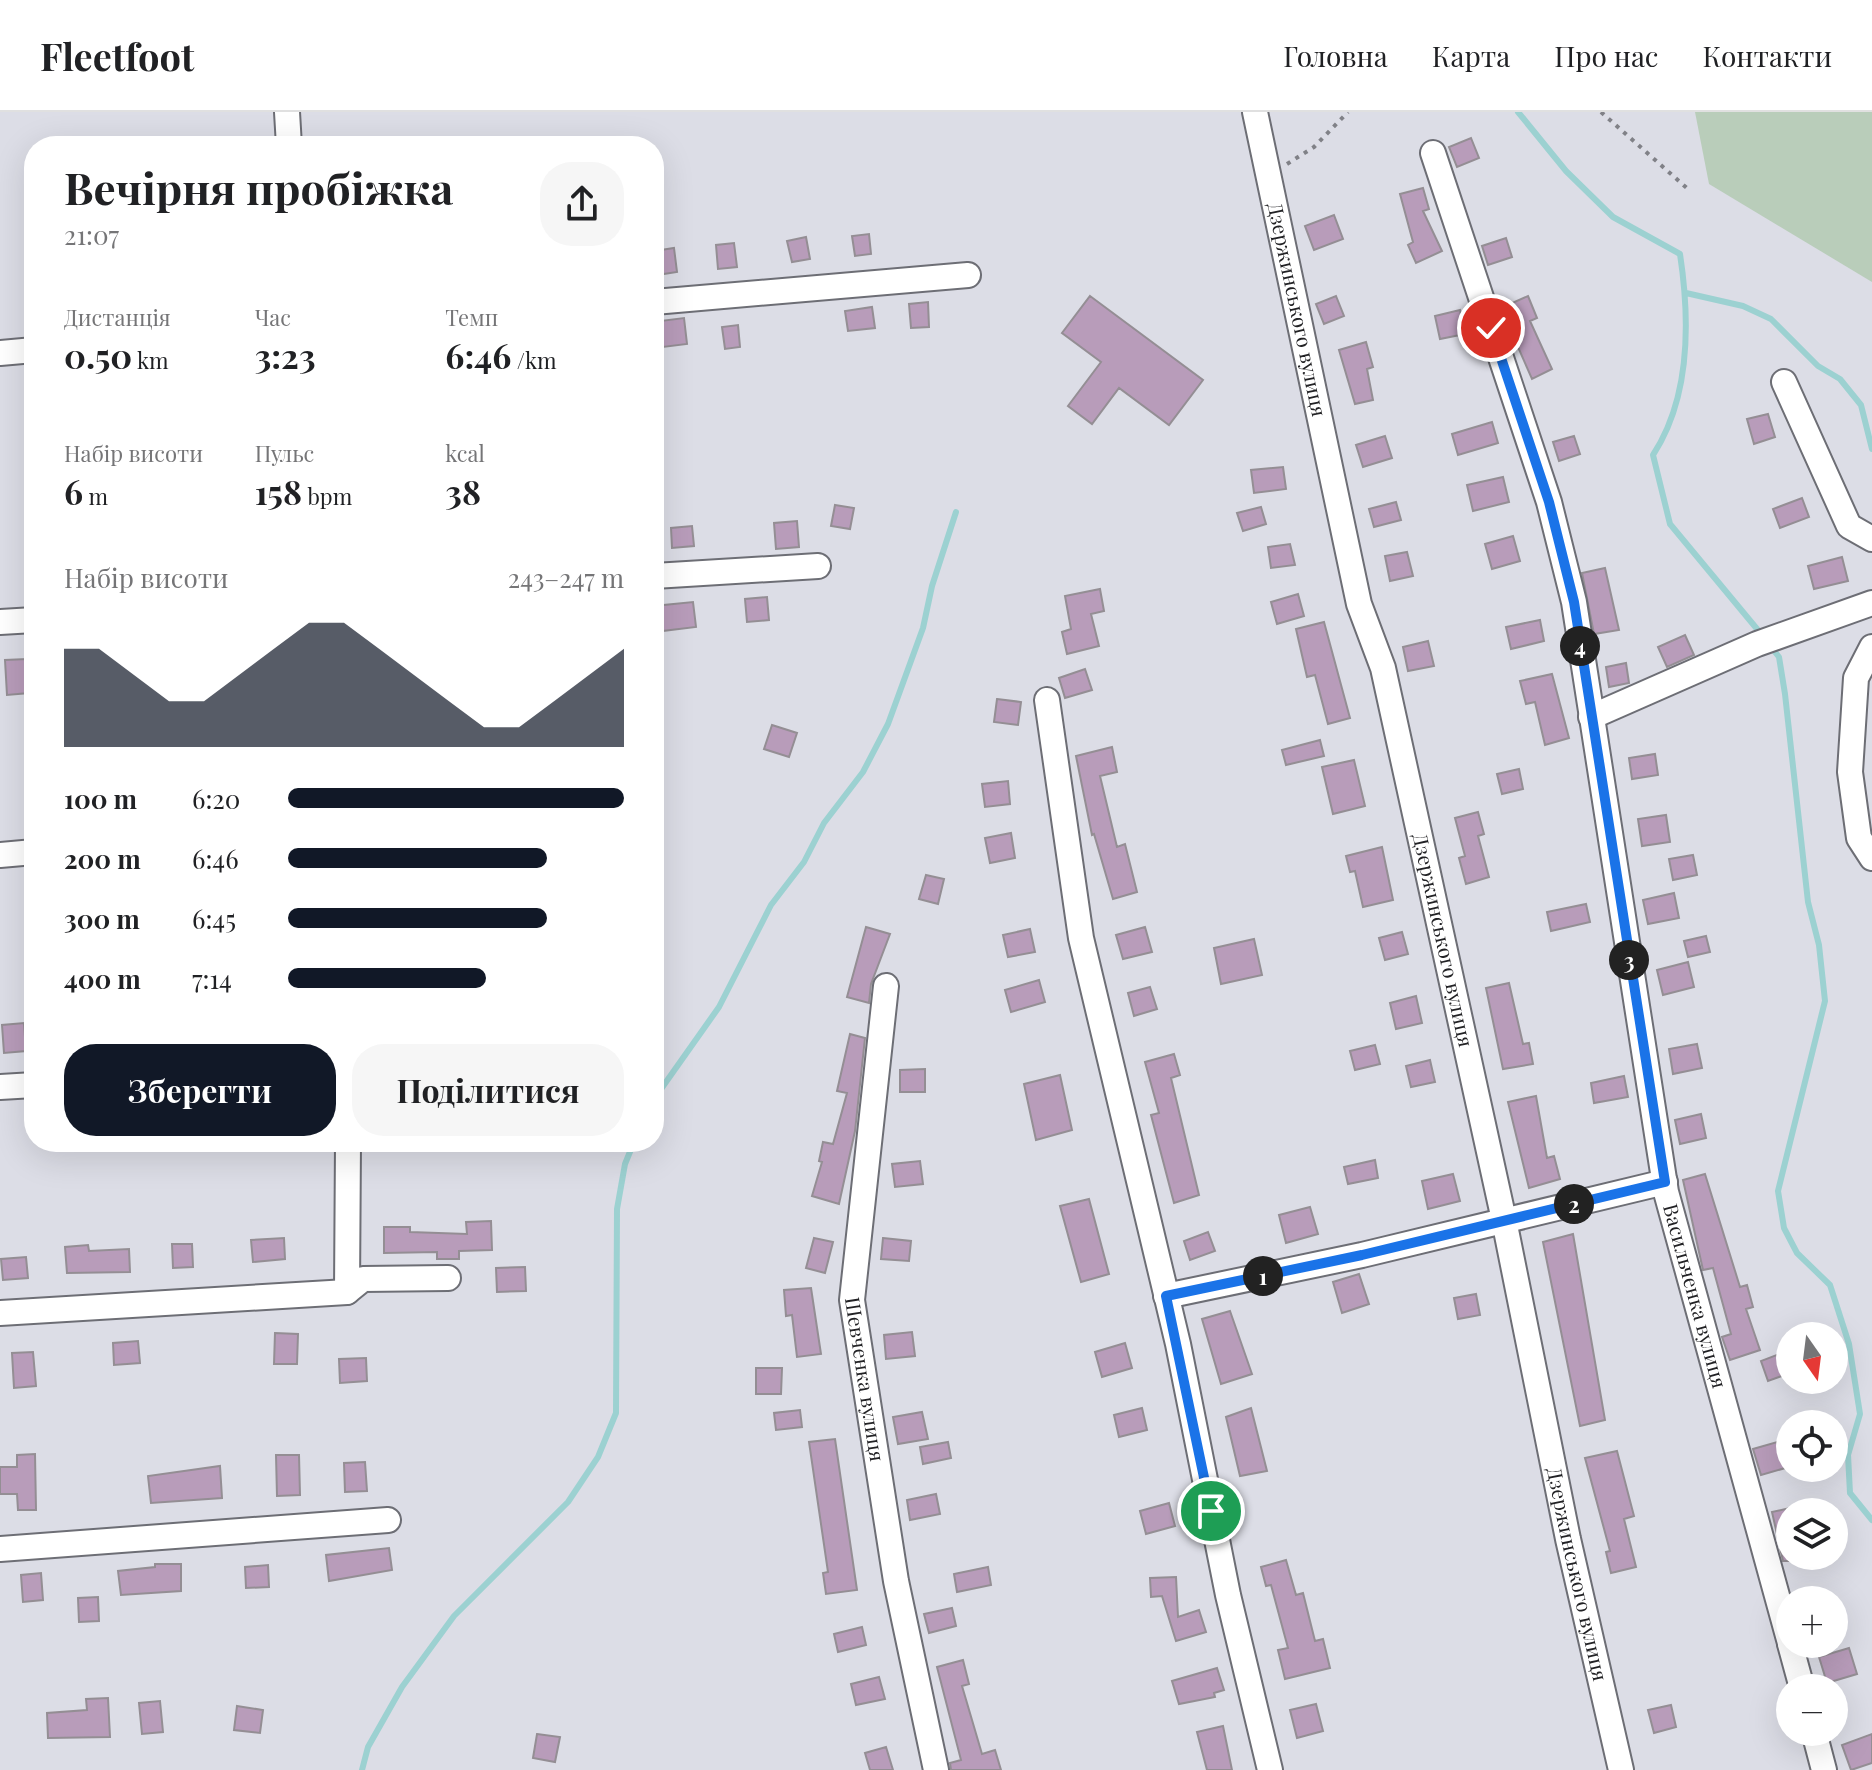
<!DOCTYPE html>
<html lang="uk">
<meta charset="utf-8">
<style>
:root{--surface:#fff;--page:#f6f6f6;--text:#202124;--muted:#757577;--line:#e0e0e0;--accent:#111827}
body{margin:0;font-family:"Playfair Display",serif;background:var(--page);color:var(--text);height:100vh;display:flex;flex-direction:column;font-size:30px;white-space:nowrap}
*{box-sizing:border-box;margin:0}
p{font-size:26px;color:var(--muted)}
.icon{flex:none;width:44px;height:44px;fill:none;stroke:currentColor;stroke-width:2;stroke-linecap:round;stroke-linejoin:round}
.map{position:relative;flex:1;overflow:hidden}
.drawer{position:absolute;left:24px;top:24px;width:640px;height:1016px;display:flex;flex-direction:column;background:var(--surface);border-radius:32px;box-shadow:0 8px 32px #0002}
.drawer>*{flex:none}
.needle{width:52px;rotate:166deg}
.tools{position:absolute;left:1776px;top:1210px;display:grid;gap:16px}
.tools a{display:grid;place-items:center;width:72px;height:72px;border-radius:50%;background:var(--surface);box-shadow:0 8px 32px #0002;font-size:40px}
.pin{position:absolute;display:grid;place-items:center;width:68px;height:68px;color:#fff;margin:-34px;border:4px solid #fff;border-radius:50%;box-shadow:0 2px 8px #0007}
.km{position:absolute;width:40px;height:40px;margin:-20px;border-radius:50%;background:#222;color:#fff;font-size:22px;line-height:40px;text-align:center}
.round{display:grid;place-items:center;flex:none;width:84px;height:84px;border-radius:32px;background:var(--page)}
.headline{display:flex;align-items:center;justify-content:space-between;height:136px;padding:0 40px}
h1{font-size:44px;font-weight:700;line-height:60px}
.stats{display:grid;grid-template-columns:repeat(3,1fr);gap:12px;height:136px;padding:8px 40px}
.stats div{display:grid;align-content:center}
.stats b{font-size:34px;font-weight:700}
.stats small{font-size:22px;font-weight:400}
.stats p{font-size:22px}
.chart{height:224px;padding:16px 40px}
.chart p{display:flex;justify-content:space-between}
.chart svg{width:100%;height:144px;margin-top:8px;fill:var(--accent);opacity:.7}
.action{display:flex;gap:16px;margin-top:auto;padding:16px 40px}
.action a{flex:1;height:92px;border-radius:32px;background:var(--accent);color:#fff;font-size:32px;font-weight:700;line-height:92px;text-align:center}
.action a+a{background:var(--page);color:var(--text)}
ul{padding:0 40px;list-style:none;font-size:26px}
li{display:grid;grid-template-columns:128px 96px 1fr;align-items:center;height:60px}
li i{height:20px;border-radius:10px;background:var(--accent)}
header{display:flex;align-items:center;gap:48px;box-sizing:border-box;height:112px;padding:0 40px;background:var(--surface);border-bottom:2px solid var(--line)}
header strong{font-size:38px}
nav{display:flex;gap:44px;margin-inline-start:auto;font-size:28px}
.map>svg:first-child{display:block}
</style>
<header>
<strong>Fleetfoot</strong>
<nav><a>Головна</a><a>Карта</a><a>Про нас</a><a>Контакти</a></nav>
</header>
<div class="map">
<svg width="1872" height="1658" viewBox="0 0 1872 1658">
<rect width="100%" height="100%" fill="#dcdde6"/>
<path fill="#b9cdba" d="M1695 0H1872V170L1709 72Z"/>
<g fill="none" stroke-linecap="round" stroke-linejoin="round">
<path stroke="#9cd1d1" stroke-width="6" d="M1518 0 1566 59 1613 105 1680 142C1690 208 1691 285 1653 343L1670 412 1762 523
M1686 181 1743 194 1771 207 1818 254 1840 267 1861 293 1872 337
M1771 535 1779 545 1785 582 1808 790 1819 833 1825 889 1778 1079 1784 1116 1797 1141 1830 1173 1849 1232 1860 1302 1848 1343 1850 1381 1872 1408
M654 987 719 895 771 793 804 750 824 711 863 660 888 612 923 516 932 474 956 400
M362 1658 368 1635 402 1575 454 1504 568 1390 598 1345 616 1301 617 1097 625 1052 634 1030"/>
</g>
<path fill="#b89cba" stroke="#948e94" stroke-width="2" d="M1471 26 1479 46 1457 55 1449 35Z
M1423 76 1429 97 1423 99 1442 139 1416 151 1408 133 1413 130 1400 82Z
M1334 103 1343 127 1314 138 1305 114Z
M869 122 871 142 855 144 852 124Z
M806 125 810 147 792 150 787 129Z
M1506 126 1512 145 1488 153 1482 134Z
M734 131 737 155 718 157 716 133Z
M674 136 677 160 657 163 654 139Z
M1090 184 1203 268 1169 313 1119 276 1092 312 1068 294 1101 250 1062 221Z
M1336 184 1344 204 1324 212 1316 192Z
M1528 184 1537 206 1530 209 1552 257 1532 267 1501 196Z
M928 190 929 215 911 216 909 192Z
M872 195 875 216 848 219 845 199Z
M1460 198 1465 222 1440 227 1435 204Z
M684 206 687 232 663 235 660 209Z
M738 213 740 235 725 237 722 215Z
M1366 230 1373 255 1367 257 1373 288 1355 292 1339 238Z
M1768 302 1775 325 1754 332 1747 307Z
M1492 310 1498 331 1458 343 1452 322Z
M1385 324 1392 346 1363 355 1356 333Z
M1574 324 1580 342 1559 349 1553 330Z
M1283 355 1286 377 1254 381 1251 358Z
M1503 365 1509 390 1473 399 1467 373Z
M1802 386 1809 405 1780 416 1773 397Z
M1396 390 1401 408 1374 415 1369 397Z
M835 393 854 396 850 417 831 414Z
M1261 395 1266 412 1243 419 1237 401Z
M797 409 799 435 776 437 774 411Z
M692 414 694 434 672 436 671 416Z
M1513 424 1520 449 1492 457 1485 432Z
M1290 432 1295 453 1271 456 1268 435Z
M1407 440 1413 464 1390 469 1385 444Z
M1842 445 1848 469 1814 477 1808 454Z
M1605 456 1619 518 1594 522 1582 461Z
M1100 477 1104 499 1091 502 1099 534 1067 542 1062 520 1071 517 1065 484Z
M1298 482 1304 504 1277 512 1271 490Z
M767 485 769 508 747 510 745 487Z
M693 490 696 515 654 520V494Z
M1540 508 1544 529 1511 537 1506 515Z
M1324 510 1350 606 1328 612 1315 563 1307 565 1296 517Z
M1685 523 1694 543 1667 555 1658 535Z
M1428 529 1434 554 1408 559 1403 535Z
M27 547 29 581 7 583 5 548Z
M1626 551 1629 571 1609 575 1606 555Z
M1085 557 1092 578 1065 586 1059 566Z
M1552 562 1569 626 1545 633 1535 590 1526 592 1520 569Z
M997 587 1021 590 1018 613 994 610Z
M772 613 797 621 789 645 764 637Z
M1320 628 1324 644 1286 653 1282 638Z
M1112 635 1117 660 1100 664 1117 735 1125 732 1137 780 1113 787 1094 722 1092 723 1076 644Z
M1655 642 1658 663 1632 667 1629 646Z
M1354 648 1365 694 1333 702 1322 655Z
M1519 657 1523 677 1502 682 1497 662Z
M1008 669 1010 692 985 695 982 672Z
M1478 700 1484 722 1478 724 1489 765 1466 772 1459 746 1465 744 1455 706Z
M1666 703 1670 730 1642 734 1638 707Z
M1011 721 1015 746 990 751 985 726Z
M1382 735 1393 788 1363 795 1355 759 1350 760 1346 744Z
M1693 743 1697 763 1673 768 1669 747Z
M926 763 944 767 938 792 919 787Z
M1674 781 1679 806 1648 812 1643 788Z
M1586 792 1590 810 1551 819 1547 800Z
M866 815 890 822 871 872 869 891 847 885Z
M1145 815 1152 840 1123 847 1116 823Z
M1030 817 1035 840 1008 845 1003 823Z
M1402 820 1408 842 1385 848 1379 826Z
M1706 824 1710 840 1688 845 1684 829Z
M1254 827 1262 863 1221 872 1214 836Z
M1688 850 1694 875 1663 883 1657 858Z
M1039 868 1045 890 1011 900 1005 878Z
M1509 871 1523 932 1529 931 1533 952 1503 957 1486 876Z
M1150 875 1157 897 1134 904 1128 881Z
M1416 884 1422 911 1396 917 1390 891Z
M24 911 26 939 4 941 2 913Z
M850 922 865 926 855 1019 839 1092 812 1084 822 1050 819 1049 823 1030 833 1032 847 981 837 979Z
M1697 932 1702 956 1673 962 1669 937Z
M1375 933 1380 952 1355 958 1350 939Z
M1174 942 1180 963 1171 966 1199 1083 1174 1091 1151 1003 1159 1001 1145 950Z
M1430 948 1435 970 1411 975 1406 954Z
M925 957V980H900V958Z
M1060 963 1072 1018 1036 1028 1024 972Z
M1624 964 1628 985 1594 991 1591 971Z
M1536 984 1547 1046 1554 1044 1560 1067 1529 1076 1508 990Z
M1701 1002 1706 1026 1680 1032 1675 1008Z
M1375 1048 1378 1066 1348 1072 1344 1055Z
M920 1049 923 1072 895 1075 892 1052Z
M1453 1062 1460 1089 1428 1097 1422 1069Z
M1705 1062 1740 1175 1747 1173 1753 1195 1746 1197 1760 1238 1730 1248 1722 1225 1731 1222 1713 1156 1703 1158 1683 1068Z
M1089 1087 1109 1162 1081 1170 1060 1094Z
M1310 1095 1318 1122 1286 1131 1279 1103Z
M491 1109 492 1138 459 1139V1147H437V1140L384 1141V1115H410V1120L467 1122 466 1110Z
M1208 1120 1215 1139 1190 1148 1184 1129Z
M1573 1122 1605 1308 1580 1314 1543 1130Z
M284 1126 285 1147 253 1150 251 1128Z
M814 1126 833 1130 825 1161 806 1156Z
M883 1126 911 1129 909 1149 881 1147Z
M172 1132H192L193 1155 173 1156Z
M88 1133 89 1139 129 1137 130 1160 67 1161 65 1135Z
M26 1145 28 1166 3 1168 1 1147Z
M525 1155 526 1179 497 1180 496 1156Z
M1359 1162 1369 1192 1342 1201 1333 1170Z
M811 1176 821 1242 797 1245 792 1203 786 1204 784 1178Z
M1476 1182 1480 1203 1458 1207 1454 1186Z
M1230 1199 1252 1262 1221 1272 1202 1207Z
M912 1220 915 1244 886 1247 884 1223Z
M275 1221 298 1222 297 1252H274Z
M138 1229 140 1251 114 1253 113 1231Z
M1125 1231 1132 1256 1102 1265 1095 1240Z
M1790 1238V1261L1768 1269 1761 1249Z
M33 1240 36 1274 14 1276 12 1241Z
M366 1246 367 1269 340 1271 339 1247Z
M756 1256H782L781 1282H756Z
M1142 1296 1147 1318 1119 1325 1114 1303Z
M1251 1296 1267 1359 1240 1364 1226 1305Z
M800 1298 802 1315 776 1318 774 1301Z
M922 1300 928 1327 898 1332 893 1305Z
M835 1327 857 1478 826 1482 823 1461 828 1460 809 1330Z
M1781 1329 1789 1355 1761 1363 1753 1337Z
M948 1330 951 1346 923 1352 920 1335Z
M1617 1339 1634 1404 1624 1407 1636 1455 1611 1461 1606 1440 1610 1439 1585 1346Z
M35 1342 36 1398H18L17 1382H0V1355H17V1343Z
M276 1343H299L300 1383 277 1384Z
M365 1350 367 1379 345 1380 344 1351Z
M220 1354 222 1386 151 1391 148 1364Z
M936 1382 940 1402 910 1408 907 1388Z
M1169 1391 1175 1414 1146 1422 1140 1399Z
M1790 1396V1449H1783L1772 1400Z
M389 1436 392 1458 329 1469 326 1443Z
M1286 1448 1296 1483 1303 1481 1315 1529 1323 1527 1330 1556 1285 1567 1278 1538 1288 1536 1271 1473 1266 1474 1261 1455Z
M155 1452H181V1479L121 1483 118 1459 155 1455Z
M268 1453 269 1475 246 1476 245 1455Z
M988 1455 991 1473 957 1480 954 1462Z
M41 1461 43 1488 23 1490 21 1463Z
M1176 1465 1178 1505 1199 1498 1206 1520 1176 1529 1162 1484 1151 1485 1150 1466Z
M98 1485 99 1509 79 1510 78 1486Z
M952 1496 956 1514 929 1521 924 1502Z
M862 1515 866 1533 838 1540 834 1522Z
M1849 1536 1857 1562 1827 1571 1819 1545Z
M963 1548 969 1572 962 1574 982 1642 995 1638 1001 1658H951L950 1651 961 1648 937 1555Z
M1217 1556 1224 1578 1214 1581 1215 1585 1179 1592 1172 1569Z
M879 1565 885 1587 856 1593 851 1572Z
M108 1586 110 1625 48 1626 47 1601 87 1598 86 1587Z
M160 1589 163 1620 142 1622 139 1591Z
M1316 1592 1323 1619 1297 1626 1290 1598Z
M1671 1593 1676 1615 1654 1621 1648 1598Z
M237 1594 263 1598 260 1621 234 1618Z
M1223 1614 1232 1658H1207L1197 1620Z
M537 1622 560 1625 555 1650 533 1646Z
M1872 1622V1651L1851 1658 1842 1633Z
M886 1635 893 1658H870L865 1641Z"/>
<g fill="none" stroke-linecap="round" stroke-linejoin="round">
<g stroke="#6d6e75" stroke-width="28">
<g id="minor">
<path d="M287 0 289 34"/>
<path id="s1" d="M1255 0 1359 492 1383 556 1504 1108 1568 1427 1621 1658"/>
<path id="s2" d="M1433 41 1549 390 1574 490 1666 1080 1790 1531"/>
<path d="M654 190 968 163"/>
<path d="M0 241 34 238"/>
<path d="M1784 270 1849 414 1872 427"/>
<path d="M654 464 818 454"/>
<path d="M0 510 34 508"/>
<path d="M1872 535 1856 566 1850 660 1859 726 1872 746"/>
<path d="M1047 588 1081 826 1178 1232 1228 1483 1270 1658"/>
<path d="M1591 605 1757 532 1872 491"/>
<path d="M0 743 34 740"/>
<path id="s3" d="M886 874 852 1188 896 1469 936 1658"/>
<path d="M0 975 34 973"/>
<path d="M347 1180 348 1030"/>
<path d="M1166 1184 1362 1143 1665 1070"/>
<path d="M0 1201 347 1180 363 1167 448 1166"/>
<path d="M0 1437 388 1408"/>
<path d="M1790 1532 1802 1576"/>
<path d="M1814 1620 1824 1658"/>
</g>
</g>
<path stroke="#808187" stroke-width="4" stroke-dasharray="4 6" stroke-linecap="butt" d="M1601 0 1689 78
M1287 52 1314 35 1348 0"/>
<use href="#minor" stroke="#fff" stroke-width="24"/>
</g>
<g fill="none" stroke-linecap="round" stroke-linejoin="round">
<g stroke="#fff" stroke-width="16">
<path id="route" d="M1211 1399 1166 1184 1362 1143 1665 1070 1574 490 1549 390 1491 216"/>
</g>
<use href="#route" stroke="#1a73e8" stroke-width="10"/>
</g>
<g text-anchor="middle" stroke-width="6" stroke-linejoin="round" paint-order="stroke">
<g font-size="20" fill="#222225" stroke="#e9ebf3">
<text dy="7" stroke="none"><textPath href="#s1" startOffset="202">Дзержинського вулиця</textPath></text>
<text dy="7" stroke="none"><textPath href="#s1" startOffset="850">Дзержинського вулиця</textPath></text>
<text dy="7" stroke="none"><textPath href="#s2" startOffset="1176">Васильченка вулиця</textPath></text>
<text dy="7" stroke="none"><textPath href="#s3" startOffset="396">Шевченка вулиця</textPath></text>
<text dy="7" stroke="none"><textPath href="#s1" startOffset="1498">Дзержинського вулиця</textPath></text>
</g>
</g>
</svg>
<div class="tools">
<a><svg class="needle" viewBox="-14 -14 28 28"><path d="M0-13l5 13h-10z" fill="#e53935"/><path d="M0 13l5-13h-10z" fill="#757577"/></svg></a>
<a><svg class="icon" aria-label="locate" viewBox="0 0 24 24"><circle cx="12" cy="12" r="6"/><path d="M12 2v4M12 18v4M2 12h4M18 12h4"/></svg></a>
<a><svg class="icon" aria-label="layers" viewBox="0 0 24 24"><path d="M12 4l9 5-9 5-9-5zM3 14l9 5 9-5"/></svg></a>
<a>+</a>
<a>−</a>
</div>
<div class="pin" style="left:1211px;top:1399px;background:#1e9e55"><svg class="icon" aria-label="arrive" viewBox="0 0 24 24"><path d="M6 21V4h12l-3 4 3 4H6"/></svg></div>
<div class="pin" style="left:1491px;top:216px;background:#d93025"><svg class="icon" aria-label="check" viewBox="0 0 24 24"><path d="M5 12l5 5 9-10"/></svg></div>
<b class="km" style="left:1263px;top:1164px">1</b>
<b class="km" style="left:1574px;top:1092px">2</b>
<b class="km" style="left:1629px;top:848px">3</b>
<b class="km" style="left:1580px;top:534px">4</b>
<section class="drawer">
<div class="headline"><div><h1>Вечірня пробіжка</h1><p>21:07</p></div><a class="round"><svg class="icon" aria-label="share" viewBox="0 0 24 24"><path d="M12 15V3M7 8l5-5 5 5M5 13v7h14v-7"/></svg></a></div>
<div class="stats">
<div><p>Дистанція</p><b>0.50<small> km</small></b></div>
<div><p>Час</p><b>3:23</b></div>
<div><p>Темп</p><b>6:46<small> /km</small></b></div>
</div>
<div class="stats">
<div><p>Набір висоти</p><b>6<small> m</small></b></div>
<div><p>Пульс</p><b>158<small> bpm</small></b></div>
<div><p>kcal</p><b>38</b></div>
</div>
<div class="chart"><p><span>Набір висоти</span>243–247 m</p>
<svg viewBox="0 0 160 44" preserveAspectRatio="none"><path d="M0 44V14L10 14L20 22L30 30L40 30L50 22L60 14L70 6L80 6L90 14L100 22L110 30L120 38L130 38L140 30L150 22L160 14V44z"/></svg>
</div>
<ul>
<li><b>100 m</b>6:20<i style="width:100%"></i></li>
<li><b>200 m</b>6:46<i style="width:77%"></i></li>
<li><b>300 m</b>6:45<i style="width:77%"></i></li>
<li><b>400 m</b>7:14<i style="width:59%"></i></li>
</ul>
<div class="action"><a>Зберегти</a><a>Поділитися</a></div>
</section>
</div>
